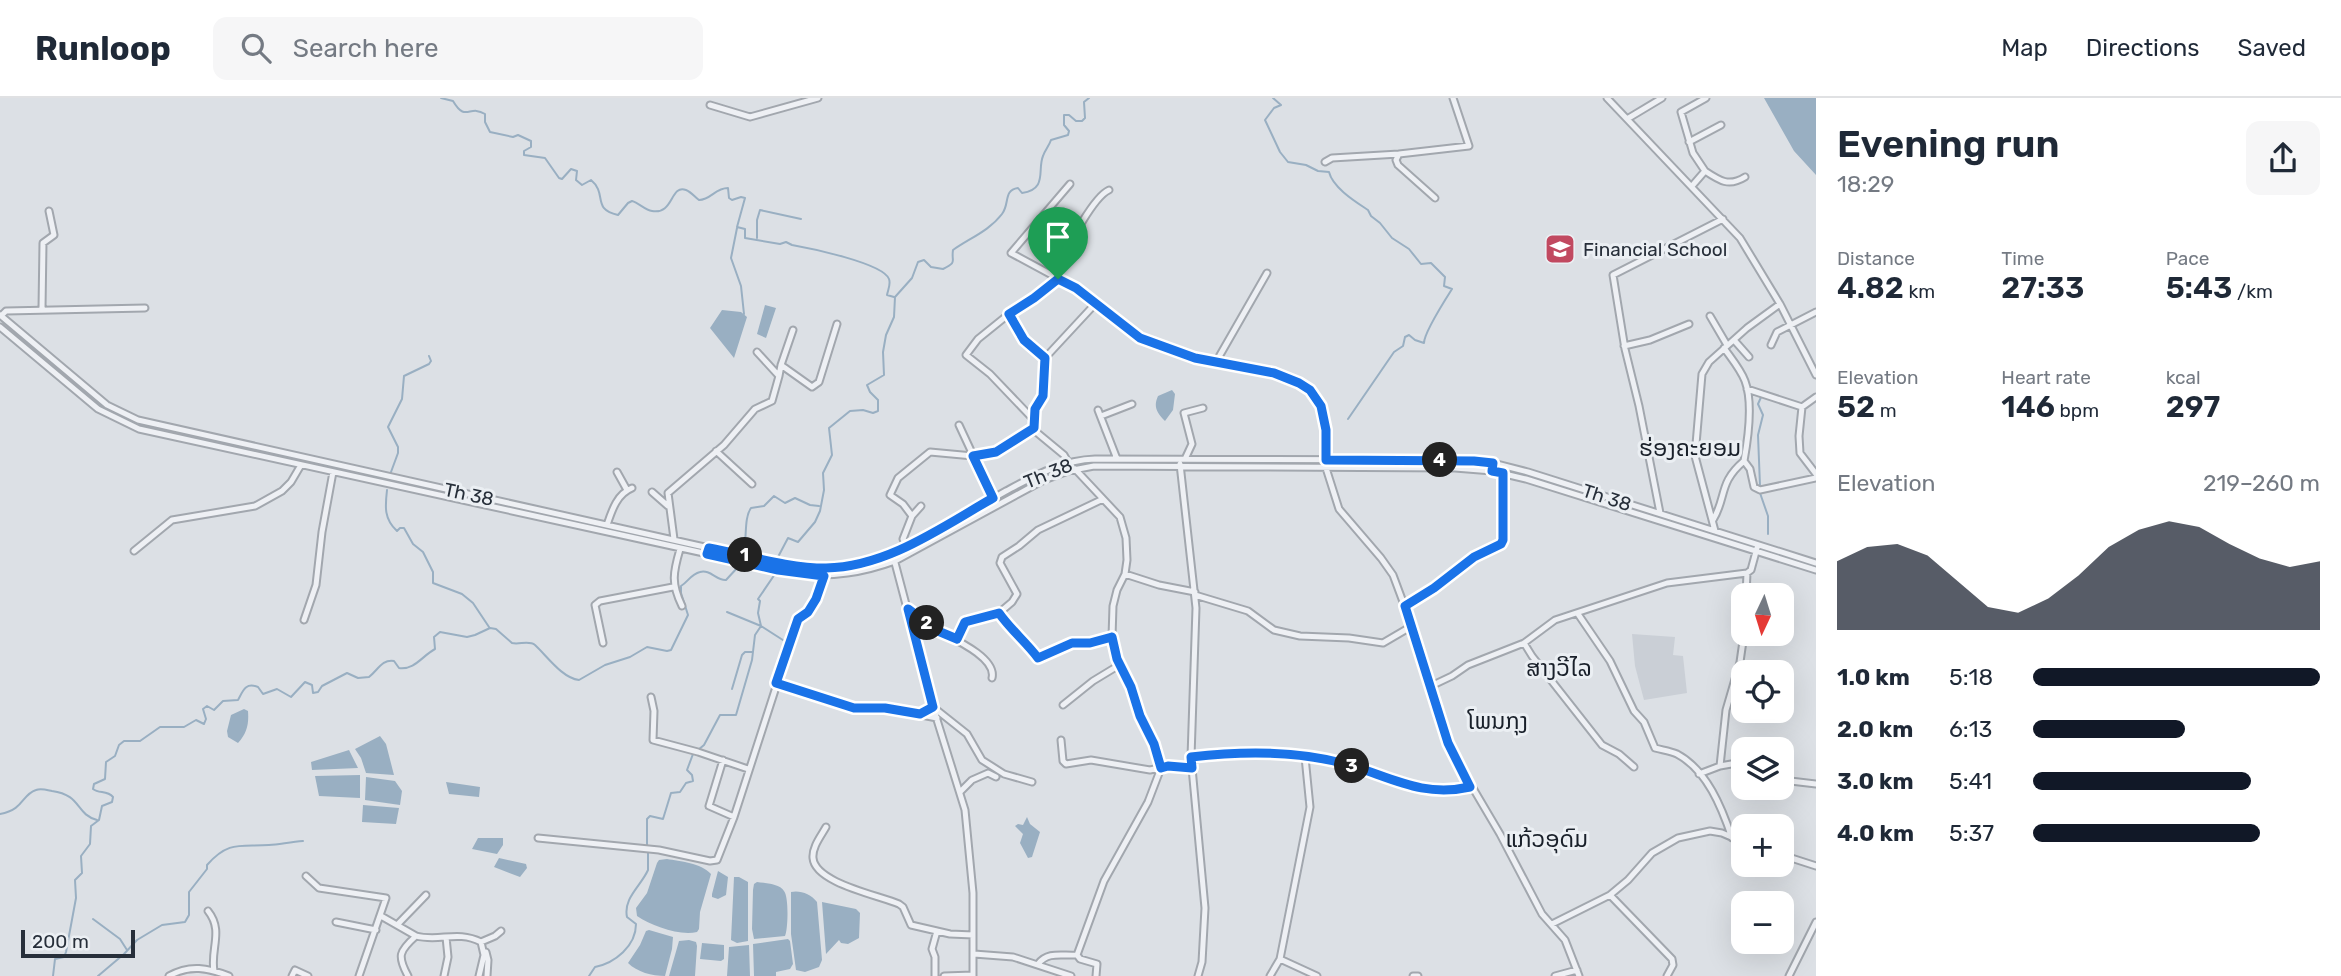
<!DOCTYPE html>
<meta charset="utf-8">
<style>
:root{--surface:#fff;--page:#f6f6f7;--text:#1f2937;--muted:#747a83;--line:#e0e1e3;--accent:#111827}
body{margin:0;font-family:Rubik,"Noto Sans Lao",sans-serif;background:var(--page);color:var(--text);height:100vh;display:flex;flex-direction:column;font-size:26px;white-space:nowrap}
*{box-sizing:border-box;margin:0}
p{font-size:23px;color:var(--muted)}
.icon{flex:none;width:38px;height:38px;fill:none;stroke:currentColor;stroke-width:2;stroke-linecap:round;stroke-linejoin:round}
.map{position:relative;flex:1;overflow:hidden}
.sheet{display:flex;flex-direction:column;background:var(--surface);width:525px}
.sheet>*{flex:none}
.needle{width:46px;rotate:184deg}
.buttons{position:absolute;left:1731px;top:485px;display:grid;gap:14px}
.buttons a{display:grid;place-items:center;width:63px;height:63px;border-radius:14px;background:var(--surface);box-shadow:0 7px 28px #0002;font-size:35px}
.scale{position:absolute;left:21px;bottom:18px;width:114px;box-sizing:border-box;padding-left:7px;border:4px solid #272f3a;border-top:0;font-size:19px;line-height:24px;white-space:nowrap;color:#272f3a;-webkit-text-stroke:5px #ebeff3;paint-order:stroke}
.pin{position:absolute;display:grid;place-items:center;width:60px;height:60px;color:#fff;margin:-72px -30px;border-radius:50% 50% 50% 0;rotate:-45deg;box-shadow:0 0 7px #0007}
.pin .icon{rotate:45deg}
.km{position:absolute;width:35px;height:35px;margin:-18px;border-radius:50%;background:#222;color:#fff;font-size:19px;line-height:35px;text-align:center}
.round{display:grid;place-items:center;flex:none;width:74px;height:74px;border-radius:14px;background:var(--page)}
.head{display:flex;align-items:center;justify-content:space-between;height:119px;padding:0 21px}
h1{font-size:38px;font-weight:600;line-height:52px}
.stats{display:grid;grid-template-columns:repeat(3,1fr);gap:10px;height:119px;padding:7px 21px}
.stats div{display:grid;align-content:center}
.stats b{font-size:30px;font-weight:600}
.stats small{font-size:19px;font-weight:400}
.stats p{font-size:19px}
.chart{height:196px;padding:14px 21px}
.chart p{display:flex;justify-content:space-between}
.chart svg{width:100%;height:126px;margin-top:7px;fill:var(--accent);opacity:.7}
ul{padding:0 21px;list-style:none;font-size:23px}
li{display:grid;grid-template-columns:112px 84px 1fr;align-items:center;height:52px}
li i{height:18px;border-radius:9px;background:var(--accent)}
header{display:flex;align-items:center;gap:42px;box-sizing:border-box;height:98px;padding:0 35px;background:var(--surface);border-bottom:2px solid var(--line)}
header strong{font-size:33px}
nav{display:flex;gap:38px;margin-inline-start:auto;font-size:24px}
.search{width:490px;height:63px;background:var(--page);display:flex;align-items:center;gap:18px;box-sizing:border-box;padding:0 24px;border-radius:14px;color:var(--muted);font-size:26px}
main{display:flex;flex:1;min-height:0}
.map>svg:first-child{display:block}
</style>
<header>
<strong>Runloop</strong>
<div class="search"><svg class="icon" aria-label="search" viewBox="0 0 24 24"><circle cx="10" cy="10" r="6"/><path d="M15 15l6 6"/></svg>Search here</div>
<nav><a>Map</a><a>Directions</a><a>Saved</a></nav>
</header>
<main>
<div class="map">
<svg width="1816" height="878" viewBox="0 0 1816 878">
<rect width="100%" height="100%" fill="#dce0e5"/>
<path fill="#cacfd6" d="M1632 536 1675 539 1673 557 1683 558 1687 595 1644 602 1635 568Z"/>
<path fill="#99afc2" d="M1764 0H1816V77L1794 53Z
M765 207 776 210 766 240 757 236Z
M722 212 741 214 747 219 734 260 710 230Z
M1172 292 1175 296 1173 312 1165 323C1157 315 1153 309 1158 298Z
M244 611 248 613C249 626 247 635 238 645L228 639 227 633 231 617Z
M380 638 386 646 394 677 366 675 361 660 355 651Z
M349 652 358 670 312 672 311 664Z
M360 677V700L319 698 315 678Z
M366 679 395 683 402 693 400 707 365 702Z
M446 684 480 689 479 699 449 696Z
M363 707 399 710 396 726 362 724Z
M1027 719 1030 726 1040 734 1032 759 1028 760 1020 745 1023 736 1015 728 1018 726 1023 727Z
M478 740H503V747L497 756 472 751Z
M499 760 526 766 527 770 520 779 494 769Z
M667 761C680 763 701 765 711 776L700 814 699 831 697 834C679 838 652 828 637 818L636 810 647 795 657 765 659 762Z
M718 773 728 779 726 797 718 801 712 799V796Z
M734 779H739L748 784V843L737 845 731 842Z
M757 784C765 785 780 786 784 793 789 799 788 831 785 838L754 841 752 831 753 792 754 786Z
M791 794C800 792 811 796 817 804L822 862 819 869 805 874 796 872 791 836Z
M822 804 856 811 860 815 859 840 848 846 841 845 839 842 826 856Z
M649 832 673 839 672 851 665 878C652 878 637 874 628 865L640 847 646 833Z
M788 841 790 843 793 866 790 871 776 874V878H754L753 846Z
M689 842 696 844 697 848 695 878H669L679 843Z
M702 845 724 847V861L721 863 700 861Z
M749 847 750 878H727L729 849Z"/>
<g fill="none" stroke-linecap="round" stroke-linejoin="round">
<path stroke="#99afc2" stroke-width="2" d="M441 0 453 3C466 25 469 6 485 16V24L490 34 513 39 518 37 531 43V49L524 53V57L545 60 559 80 562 81 571 71 577 73 576 82 582 87 591 82C608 96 591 111 618 117L628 105 632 103C639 105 645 112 652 113 674 117 670 86 686 92 691 94 695 99 699 102 711 102 715 90 728 90L729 100 732 102 741 99 745 100 737 129 745 131V140L780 146 786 144 792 147C809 150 883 165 889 181 891 186 888 192 887 197L894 199
M1273 0 1281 7 1274 10 1265 22 1280 54 1288 64 1306 67 1318 73 1329 74C1333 90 1356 104 1368 112L1371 118 1380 125 1392 140 1409 151 1421 166 1431 165 1445 179 1444 188 1452 191C1445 202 1424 235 1424 245L1415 242 1409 237 1405 239 1403 248 1394 254 1348 321
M737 130 731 160 741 188 744 216
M757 140V122L760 112 801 121
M391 374 398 355V349L388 329 402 301 404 278 429 266 431 263 429 258
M1760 388 1758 337 1763 317 1758 306 1762 297
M387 392C385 409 384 421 397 433L400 430H404L413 446 423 454 433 474V485L462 496 473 505 489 529
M1760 395 1768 418V436
M744 451C747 438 744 420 751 410L764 408 774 398 785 405 795 400 810 407 819 408
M778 459 788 440 798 444 815 424 820 413 824 392 823 375 832 357 829 330 850 313 863 312 873 315 878 313V302L870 294 867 287 884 277 883 254 886 237 894 219 895 199 912 180 918 164 924 162 931 169 943 171C958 163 951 165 953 152 970 140 989 133 1002 116 1010 106 1003 92 1018 90L1022 95C1048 91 1037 72 1043 58 1045 52 1049 48 1051 42L1068 37 1069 33 1064 27V17H1069L1076 23H1082L1085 20 1084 4 1089 0
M727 514 761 528 786 544
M732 591 742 557 745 554H753
M698 652 704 647 720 617H736L752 562 755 537 761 528 758 515 760 503 758 501 775 476
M0 716C25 711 21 697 36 692 41 690 47 692 52 693 82 697 75 716 97 722
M647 748V721L650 718 663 721 671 695 680 694 686 685 693 683 692 677 687 672 693 656
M93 821 120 841 127 852
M53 878 55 861 64 859 66 854 76 800 75 782 82 775 81 758 90 746 91 728 99 722 102 708 112 704 113 699C107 692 99 696 93 691L94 686 105 681 106 664 115 658 119 647 124 643H140L160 629H184L196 622 204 626 206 621 203 611 207 608 214 612 223 603 238 602C243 593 245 584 258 589L263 596 277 591 291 599 305 584 312 587 313 595 318 594 322 588 347 575 358 580 369 579C378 572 382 561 394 563L399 570C415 572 422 558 435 551L434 539 440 534 467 539 475 537 490 530 496 531 512 545C519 547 529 542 535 547 547 558 562 580 579 582L605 567 630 559 647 549 667 553 671 552 688 517 681 495V488C688 484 691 476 700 474 710 471 717 483 726 482L738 469
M98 878 124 856 137 842 162 827 185 824 189 817V794L207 771V767C229 742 241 749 269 747 280 746 291 744 303 743
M589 878 595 869C615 865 636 848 636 826L627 819C623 800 641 788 648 772V754"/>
<g stroke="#a2a7ae" stroke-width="9">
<path id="minor" d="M1607 0 1740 140 1780 206 1816 277
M710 7 750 19 818 0
M1627 21 1662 0
M1689 44 1721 27
M1325 64 1332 60 1399 56
M1705 73C1720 83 1729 89 1745 79
M1070 86 1011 155 1076 190 1140 240 1195 260 1288 279 1310 292 1317 300 1327 332 1326 370 1339 411 1381 460 1393 477 1412 528 1454 658 1500 736 1542 816 1565 842 1579 878
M1692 88 1705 73 1693 55 1681 14 1706 0
M1435 100 1398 67 1396 62 1399 56 1469 48 1453 0
M1053 178C1063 159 1091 100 1109 92
M42 211 43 145 54 137 49 113
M1009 216 978 241 966 257 990 276 1033 321
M0 217 107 307 138 322 709 450C751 458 798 474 841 469 901 461 954 422 1006 393 1034 378 1062 362 1095 361L1456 362 1493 365 1528 374 1816 465
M1 218 6 213 145 210
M1710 218 1727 247
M0 229 98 311 139 331 799 476C833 479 862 475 895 463L1044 382 1068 373 1094 368 1455 370 1492 373 1526 381 1816 472
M1734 242 1749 259
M1771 247 1777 234 1816 214
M1624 248 1650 242 1689 226
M1724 250C1731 260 1741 272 1745 283 1753 304 1748 341 1744 363
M1045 260 1024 242 1009 216 1034 200 1058 181
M1216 264 1267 175
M781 267 793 232
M779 278 781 267 812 289 819 284 837 226
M1747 291 1802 309
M1816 299 1802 309 1799 338 1800 355 1816 376
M1098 312 1117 361
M1101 318 1132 306
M959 327 993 400
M716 353 752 386
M1185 361 1192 346 1184 315 1203 310
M1068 364 1064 357 1035 333 1033 317 1043 298 1045 260 1096 205
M1180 366 1196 510 1191 659 1205 810 1202 864 1198 878
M1075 371 1120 419 1126 440 1127 462 1125 476 1117 492 1113 508 1112 539 1117 561 1131 589 1140 618 1155 646 1161 670 1148 704 1104 783 1077 857 1080 861 1097 866 1096 878
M617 374 627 392
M652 394 668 408
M1103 401 1038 432 1019 448 1002 459 1000 465 1017 496 1012 504 999 515C1010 531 1026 544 1038 560L1072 545 1090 546 1112 539
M921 408 912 418 903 406 890 397 898 380 930 354 973 358 987 356 996 354 1034 330
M1660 415 1639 308 1625 251 1613 177 1723 121
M1713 422C1727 399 1718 385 1744 363L1750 371 1754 389 1760 392 1816 380
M607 427C612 412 617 396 632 390
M1715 433 1695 358 1702 276 1709 264 1747 230 1780 206
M674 441 668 395 724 347 755 311 772 303 779 278 757 254
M906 449 903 441 912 418
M680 451C673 475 671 485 682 508
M134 453 172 422 255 408 282 393 291 384 301 367
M894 461 933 609 965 712 973 795V878
M1125 476 1159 487 1195 494
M1195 497 1248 513 1274 532 1300 538 1349 540 1383 545 1412 528
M1746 497 1747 475
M1405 508 1474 459 1501 446 1503 442V375
M907 511C919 517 928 527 939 533 954 541 997 560 992 580
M1578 516 1610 563 1634 613 1644 624 1655 650C1662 652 1670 653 1677 656 1707 672 1722 710 1732 740
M304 522 316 487 322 434 333 374
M957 541 965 524 999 515
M603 545 595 507 600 503 673 489
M1524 545 1532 558 1602 647 1619 656 1634 669
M776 585 854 610H885L937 620
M1431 588 1452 578 1468 567 1524 545 1555 522 1667 485 1747 475 1751 472 1757 450
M651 599 654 613 653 642 698 654 748 671
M1063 607 1093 583 1121 566
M920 616 933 609 967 636 982 662 1004 676 1032 684
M1061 642 1063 663 1066 666 1091 662 1150 672 1168 668 1192 670
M1191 659C1242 654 1295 652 1346 666 1389 677 1422 700 1470 689
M723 662 709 708 734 719
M1720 668 1737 665 1743 666
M1699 676 1720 668 1726 612 1740 564 1744 536
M1782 682 1816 686
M960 694 972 682 988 675 996 679
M826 729C821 738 812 749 813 760 815 785 878 797 899 806L903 809 911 827 950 836 973 837
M538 740 659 752 710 763 717 762 734 719 798 521 808 514 816 501 824 478
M1782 757 1816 768
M306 778 319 790 386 800 359 878
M1610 797 1672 861 1673 867 1667 878
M208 813C224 833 210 851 214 873
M381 818 416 838
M336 824 376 832
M398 826 426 797
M1552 826 1610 797 1628 782 1652 755 1678 740 1710 733 1722 735 1743 744
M481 844 495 838 501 833
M486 854 488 862 487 878
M974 856 1013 859 1071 878
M1280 861 1317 878
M1038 866C1048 853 1062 858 1077 857
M169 878C190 866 208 870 229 878
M292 878 295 872 308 878
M408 878C397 858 399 853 416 838 440 844 457 832 481 844L484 857 479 878
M444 878 448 859 446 839
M935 878V859L932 851 937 833
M944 878 973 877
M1270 878 1280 861 1310 709 1305 659
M1413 878H1418
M1555 878 1577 872
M1789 878 1816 824"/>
</g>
<use href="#minor" stroke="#eef0f4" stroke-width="5"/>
</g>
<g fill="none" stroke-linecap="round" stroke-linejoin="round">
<g stroke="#fff" stroke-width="14">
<path id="route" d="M1058 181 1076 190 1140 240 1195 260 1274 275 1299 285 1310 292 1321 308 1326 332V362L1474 363 1493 365 1492 373 1503 375V442L1501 446 1474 459 1434 490 1405 508 1448 645 1470 689C1421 700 1389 678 1346 666 1295 652 1242 653 1191 659L1192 670 1168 668 1161 670 1154 646 1140 618 1131 589 1117 561 1112 539 1090 545H1072L1038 560C1026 544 1010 531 999 515L965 524 957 541 938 533 908 511 933 609 920 616 885 610H854L776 585 798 521 808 514 816 501 824 478 778 472 707 456 709 450C747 457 787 470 826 470 887 469 942 429 993 400L973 358 996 354 1034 330 1035 311 1043 298 1045 260 1024 242 1009 216 1034 200Z"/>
</g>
<use href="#route" stroke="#1a73e8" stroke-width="9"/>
</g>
<defs>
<g id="university-square" transform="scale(1.575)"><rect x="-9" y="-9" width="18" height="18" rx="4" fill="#c14960" stroke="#ebeff3"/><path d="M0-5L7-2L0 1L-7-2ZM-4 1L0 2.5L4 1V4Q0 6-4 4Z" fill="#fff"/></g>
</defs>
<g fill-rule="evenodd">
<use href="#university-square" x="1560" y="151"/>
</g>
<g text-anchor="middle" stroke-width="6" stroke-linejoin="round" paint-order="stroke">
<g font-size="19" fill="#272f3a" stroke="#ebeff3" text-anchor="start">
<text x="1583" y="158">Financial School</text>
</g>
<g font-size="19" fill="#272f3a" stroke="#ebeff3">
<text transform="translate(1048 375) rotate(-22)" y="7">Th 38</text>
<text transform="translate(469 396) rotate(12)" y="7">Th 38</text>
<text transform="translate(1607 399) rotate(18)" y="7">Th 38</text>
</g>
<g font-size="23" fill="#19202a" stroke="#ebeff3">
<text x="1690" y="358">ຮ່ອງຄະຍອມ</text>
<text x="1559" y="578">ສາງວີໄລ</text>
<text x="1498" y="631">ໂພນກຸງ</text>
<text x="1547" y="749">ແກ້ວອຸດົມ</text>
</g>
</g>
</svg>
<div class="buttons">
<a><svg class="needle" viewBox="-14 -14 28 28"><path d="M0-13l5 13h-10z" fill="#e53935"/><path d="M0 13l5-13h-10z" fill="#747a83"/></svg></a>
<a><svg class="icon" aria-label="locate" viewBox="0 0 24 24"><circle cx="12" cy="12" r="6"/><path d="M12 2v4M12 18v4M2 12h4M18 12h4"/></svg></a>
<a><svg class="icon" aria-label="layers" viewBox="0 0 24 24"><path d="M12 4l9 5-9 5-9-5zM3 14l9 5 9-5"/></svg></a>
<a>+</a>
<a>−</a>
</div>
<div class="scale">200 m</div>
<div class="pin" style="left:1058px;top:181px;background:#1e9e55"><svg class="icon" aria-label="arrive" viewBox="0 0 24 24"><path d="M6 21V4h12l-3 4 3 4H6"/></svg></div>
<b class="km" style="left:745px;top:457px">1</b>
<b class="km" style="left:927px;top:525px">2</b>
<b class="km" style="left:1352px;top:668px">3</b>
<b class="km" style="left:1440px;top:362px">4</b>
</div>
<section class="sheet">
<div class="head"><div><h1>Evening run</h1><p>18:29</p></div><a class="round"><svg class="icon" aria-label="share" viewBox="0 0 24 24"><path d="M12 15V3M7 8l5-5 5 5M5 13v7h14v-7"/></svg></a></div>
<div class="stats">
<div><p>Distance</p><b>4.82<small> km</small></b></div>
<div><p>Time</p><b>27:33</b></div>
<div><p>Pace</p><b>5:43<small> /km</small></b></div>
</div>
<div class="stats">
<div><p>Elevation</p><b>52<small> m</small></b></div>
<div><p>Heart rate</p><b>146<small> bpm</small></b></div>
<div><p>kcal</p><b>297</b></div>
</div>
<div class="chart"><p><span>Elevation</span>219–260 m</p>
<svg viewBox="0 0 160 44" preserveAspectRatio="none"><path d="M0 44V20L10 15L20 14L30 18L40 27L50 36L60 38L70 33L80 25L90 15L100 9L110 6L120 8L130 14L140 19L150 22L160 20V44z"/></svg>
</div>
<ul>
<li><b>1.0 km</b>5:18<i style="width:100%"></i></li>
<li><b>2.0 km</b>6:13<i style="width:53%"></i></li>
<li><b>3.0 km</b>5:41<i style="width:76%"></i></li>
<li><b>4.0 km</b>5:37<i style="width:79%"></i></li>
</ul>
</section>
</main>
